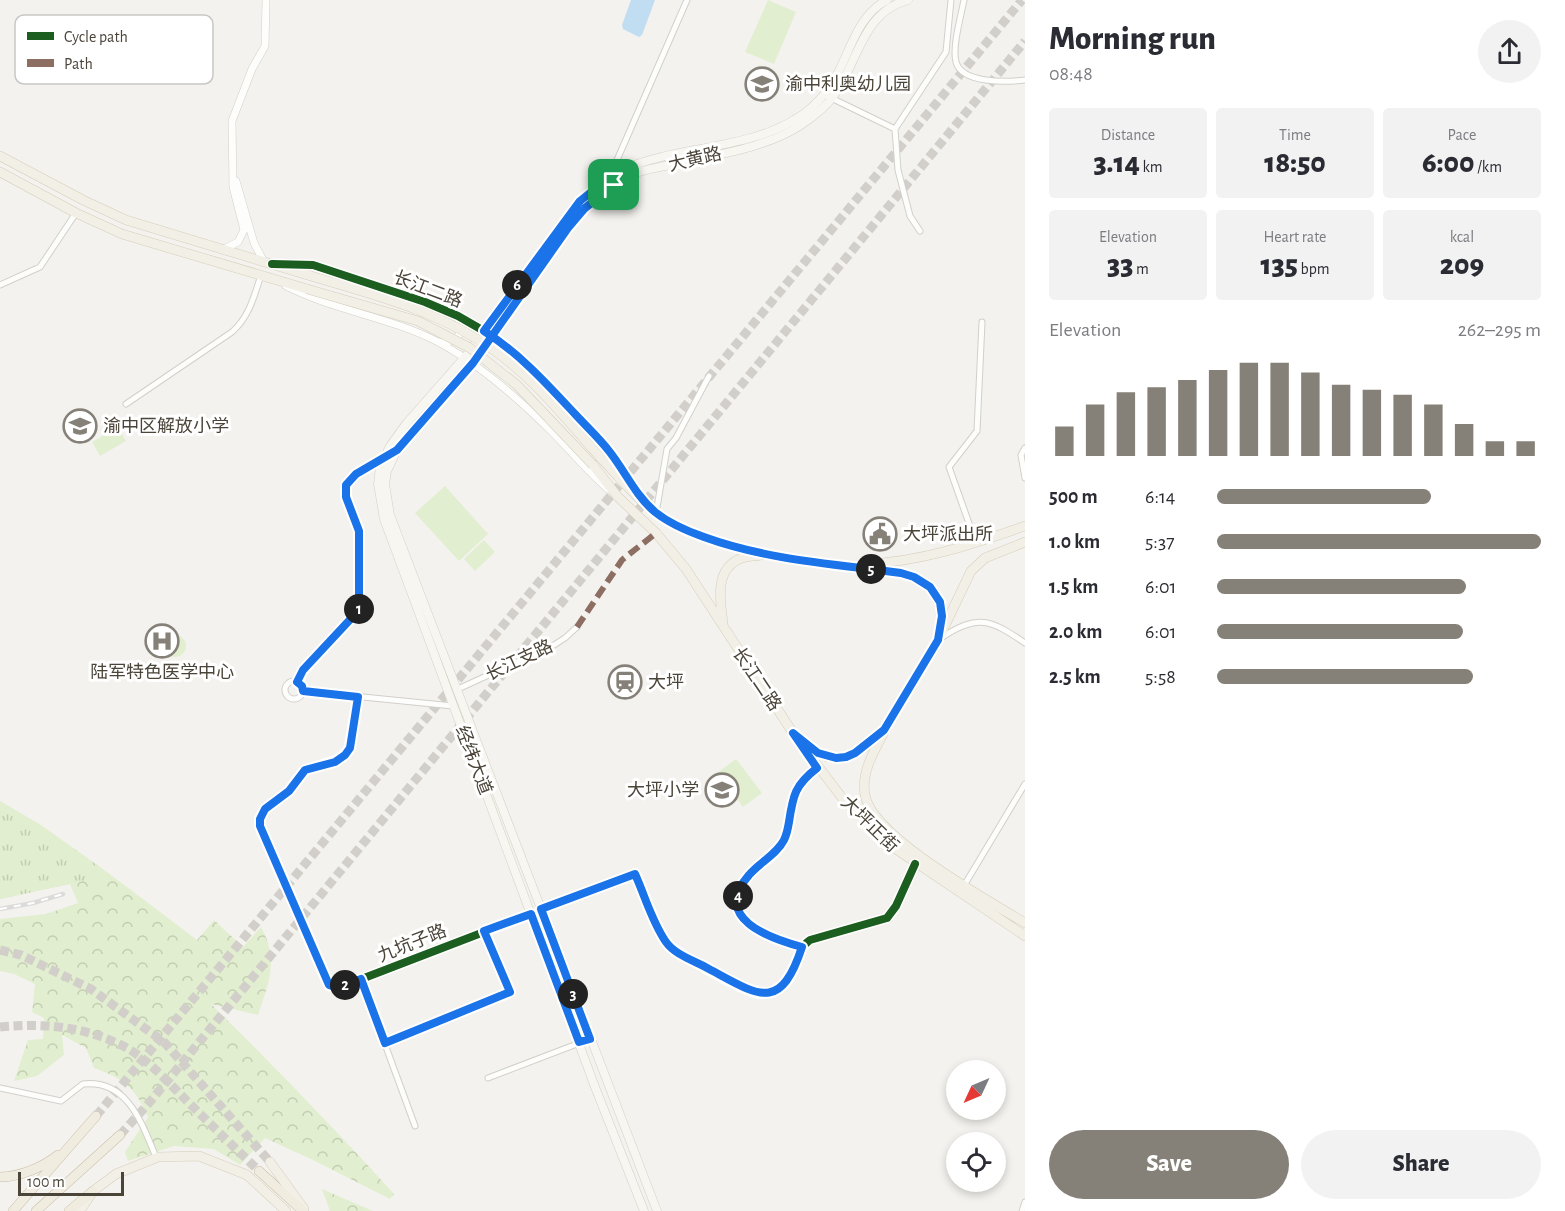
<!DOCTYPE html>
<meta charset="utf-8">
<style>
:root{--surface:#fff;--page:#f2f2f3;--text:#2b2b33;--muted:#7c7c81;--accent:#868178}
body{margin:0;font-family:"Alegreya Sans","Noto Sans SC",sans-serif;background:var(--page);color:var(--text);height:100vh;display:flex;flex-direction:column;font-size:22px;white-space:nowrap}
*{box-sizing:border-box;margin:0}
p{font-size:20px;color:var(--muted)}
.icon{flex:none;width:33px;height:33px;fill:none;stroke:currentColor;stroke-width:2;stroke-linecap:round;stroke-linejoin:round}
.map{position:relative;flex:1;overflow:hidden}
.panel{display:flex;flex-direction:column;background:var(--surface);width:540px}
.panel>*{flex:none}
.needle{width:39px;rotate:226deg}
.tools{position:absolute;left:946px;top:1060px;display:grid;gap:12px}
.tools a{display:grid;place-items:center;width:60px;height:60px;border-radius:50%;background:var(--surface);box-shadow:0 3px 9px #0003;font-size:30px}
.scale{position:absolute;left:18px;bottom:15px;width:106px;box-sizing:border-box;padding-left:6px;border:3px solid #4b4439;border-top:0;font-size:16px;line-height:21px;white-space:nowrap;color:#4b4439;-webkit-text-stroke:4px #fff;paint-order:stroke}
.pin{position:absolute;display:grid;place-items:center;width:51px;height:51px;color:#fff;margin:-26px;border-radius:12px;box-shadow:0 3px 9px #0006}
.km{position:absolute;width:30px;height:30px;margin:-15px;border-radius:50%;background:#222;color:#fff;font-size:16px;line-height:30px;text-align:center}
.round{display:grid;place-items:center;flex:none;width:63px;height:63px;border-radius:32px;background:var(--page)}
.headline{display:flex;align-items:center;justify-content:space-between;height:102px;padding:0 24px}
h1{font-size:33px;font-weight:800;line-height:45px}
.stats{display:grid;grid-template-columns:repeat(3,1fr);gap:9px;height:102px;padding:6px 24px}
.stats div{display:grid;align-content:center;border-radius:6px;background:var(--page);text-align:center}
.stats b{font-size:30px;font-weight:800}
.stats small{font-size:16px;font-weight:400}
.stats p{font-size:16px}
.chart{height:168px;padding:12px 24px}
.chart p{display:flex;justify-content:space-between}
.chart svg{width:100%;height:108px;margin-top:6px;stroke:var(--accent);stroke-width:6}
.cta{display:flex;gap:12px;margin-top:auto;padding:12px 24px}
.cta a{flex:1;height:69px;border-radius:36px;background:var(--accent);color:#fff;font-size:24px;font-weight:800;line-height:69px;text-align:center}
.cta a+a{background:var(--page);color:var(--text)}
ul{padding:0 24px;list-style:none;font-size:20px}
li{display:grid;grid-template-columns:96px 72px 1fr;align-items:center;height:45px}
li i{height:15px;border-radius:8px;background:var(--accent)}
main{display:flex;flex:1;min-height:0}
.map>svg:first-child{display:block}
</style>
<main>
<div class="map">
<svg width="1025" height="1211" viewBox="0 0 1025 1211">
<defs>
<pattern id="forest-crowns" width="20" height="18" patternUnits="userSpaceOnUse" patternTransform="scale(1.5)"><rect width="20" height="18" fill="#e1eecf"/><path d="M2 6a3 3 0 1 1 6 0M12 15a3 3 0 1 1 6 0" fill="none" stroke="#c3cdb2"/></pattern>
<pattern id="park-tufts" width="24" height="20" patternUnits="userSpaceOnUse" patternTransform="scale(1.5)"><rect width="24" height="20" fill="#e1eecf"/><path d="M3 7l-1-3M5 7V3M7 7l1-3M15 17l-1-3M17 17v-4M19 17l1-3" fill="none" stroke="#c3cdb2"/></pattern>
</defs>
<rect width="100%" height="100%" fill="#f4f2ee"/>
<path fill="#e1eecf" d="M768 0 796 12 774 64 745 52Z
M118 427 126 441 100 456 92 442Z
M445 486 488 534 459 561 415 513Z
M484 540 495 552 475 571 464 559Z
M164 646a11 11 0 1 1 22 0a11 11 0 1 1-22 0Z
M736 759 762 793 743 807 717 773Z"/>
<path fill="url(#forest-crowns)" d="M0 801C69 842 133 891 197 940L214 920 243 947 261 927C279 960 269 982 258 1015L211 1004C274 1066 335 1129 394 1194L390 1199 315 1161 265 1138 240 1165 214 1149 174 1146 128 1161 125 1152 148 1117C135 1087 124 1079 94 1068L86 1048 62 1035 64 1055 37 1076 14 1081 28 1040 43 1039 44 1018 32 1012 35 984 14 974 0 971V919L46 914 78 903 70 884 0 899Z
M322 1189 373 1211H330Z"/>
<path fill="url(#park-tufts)" d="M0 801 41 825 111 875 0 899Z"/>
<path fill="#c0ddf1" d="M631 0H655L642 35 639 37 623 29 622 25Z"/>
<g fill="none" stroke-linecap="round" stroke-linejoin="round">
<path stroke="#d2cfca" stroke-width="9" stroke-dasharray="9 4.5" stroke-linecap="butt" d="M0 950 21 955 91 989 164 1042 270 1162"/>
<path stroke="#d2cfca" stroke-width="9" stroke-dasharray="9 4.5" stroke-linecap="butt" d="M0 1027C44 1023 84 1026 125 1047 146 1058 164 1078 180 1094 206 1120 233 1146 259 1171
M96 1116 1022 0
M120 1135 149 1103 1025 41"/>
<g stroke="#d2d0cb" stroke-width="7">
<path id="minor" d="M964 0C961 16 952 47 956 62 962 84 1007 82 1025 80
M823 94 895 129
M610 176 687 0
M920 231 910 216 898 170 895 129 946 52 951 0
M0 285 40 267 76 213
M126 404 232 332C249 317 254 297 261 275
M1025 448 1021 455 1025 478
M656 513 667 449 676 438 709 376
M976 543 949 467 977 431 982 322
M941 638C978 613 991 620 1025 643
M285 690a9 9 0 1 1 18 0a9 9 0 1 1-18 0Z
M297 682 303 671 359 610V531L346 497V485L356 474 385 458
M458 689 554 645 565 638 577 627
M303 691 453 706
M358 697 349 748 340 759 305 770 289 791 265 809 260 819V826L329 985 338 988 531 914
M965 884 1025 784
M541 909 635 874C645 895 652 921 665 941 674 953 741 989 756 993 762 994 769 994 774 991 800 979 792 952 810 940L887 918 896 906 915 864
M802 947C769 938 711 918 749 875 760 863 777 854 784 840 787 834 788 828 789 822 793 795 795 785 817 768
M361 979 415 1126
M385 1043 510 992 484 931
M488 1078 590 1039
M0 1088 61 1101 83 1084C128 1079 142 1124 156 1157
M1022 1211 1025 1202"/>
</g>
<g stroke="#d2d0cb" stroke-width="8">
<path id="tertiary" d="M236 181 254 243 264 262
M224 249 238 242 244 230 233 187 232 121 252 69 265 46 266 0
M282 264 313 265 393 290 458 316 484 331 517 356 550 387 608 450 635 490
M286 286C335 311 391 317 440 343 482 366 519 399 553 433 572 452 588 472 608 489
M440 342 446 343 458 337 461 329 458 316"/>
</g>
<g stroke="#d3cfc5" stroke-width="9">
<path id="secondary" d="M644 1211 595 1087 384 519 378 484 380 467 390 446 406 424 465 357 580 201C594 189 607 177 624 169 677 146 744 150 794 120 807 113 819 101 828 90 849 61 853 18 887 0
M657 1211 390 515 385 484 387 471 397 450 473 363 568 228C585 208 603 190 627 177 639 170 656 168 670 165 712 155 765 149 801 125 813 117 827 106 835 94 858 62 863 11 908 0"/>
</g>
<g stroke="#d6cebb" stroke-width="10">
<path id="primary" d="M0 156 83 200 126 220 311 276
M0 172 76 213 122 234 307 289
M601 458C620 478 640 503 664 518 729 559 826 563 901 573 932 582 945 596 940 629
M593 465 618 497 656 533 686 569 793 733 810 748 827 757H846L865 747 884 731 938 640 971 571 985 558 1025 542
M865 564C921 562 973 544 1025 526
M723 623C720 600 714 568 742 558 748 556 755 556 761 555
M883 734C873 753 861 773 865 795 872 837 988 900 1025 923
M801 744 843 799 890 845 1025 936
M270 1162 304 1209
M80 1211 93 1191 116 1174 158 1157 199 1156 247 1175 286 1211"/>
</g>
<g stroke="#ccbfa9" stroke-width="10">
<path id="trunk" d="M259 1171 303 1211
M0 1177C20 1177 43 1167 58 1155
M13 1211 96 1116
M36 1211 120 1135
M69 1211 93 1191"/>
</g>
<use href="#minor" stroke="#fdfdfc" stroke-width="5"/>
<use href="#tertiary" stroke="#fdfdfc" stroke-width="7"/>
<use href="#secondary" stroke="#f7f6f1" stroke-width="8"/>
<use href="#primary" stroke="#f2efe6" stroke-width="9"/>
<use href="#trunk" stroke="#f0ece0" stroke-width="9"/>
<g stroke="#dbdbda" stroke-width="4.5">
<path id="rail" d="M0 909 33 903 63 894"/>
</g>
<use href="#rail" stroke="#fff" stroke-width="2" stroke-dasharray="7" stroke-linecap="butt"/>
<g stroke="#d6cebb" stroke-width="10" stroke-linecap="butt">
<path id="primary-bridge" d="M311 276C375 295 440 311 495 351 536 380 567 421 601 458
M307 289 418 321 470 348 517 385 593 465"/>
</g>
<use href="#primary-bridge" stroke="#f2efe6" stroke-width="9"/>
<path stroke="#8d6e63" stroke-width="6" stroke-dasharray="12 6" stroke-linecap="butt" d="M577 627 622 560 656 533"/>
<g stroke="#fff" stroke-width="11">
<path id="cycleway" d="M272 264 313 265 425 302 458 316 484 331 517 356 550 387 608 450 642 500
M297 682 303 671 359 610V531L346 497V485L356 474 397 450
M358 697 349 748 340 759 305 770 289 791 265 809 260 819V826L329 985 338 988 531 914
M541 909 635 874C645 895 652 921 665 941 674 953 741 989 756 993 762 994 769 994 774 991 800 979 792 952 810 940L887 918 896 906 915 864"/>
</g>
<use href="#cycleway" stroke="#1b5e20" stroke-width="8"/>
</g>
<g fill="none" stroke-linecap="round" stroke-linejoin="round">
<g stroke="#fff" stroke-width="12">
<path id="route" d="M614 185 585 208 568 228 473 363 397 450 356 474 346 485V497L359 531V610L303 670 297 682 302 686 303 691 358 697 350 748 345 755 335 762 305 770 289 791 265 809 260 819V826L329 985 338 988 361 979 385 1043 510 992 484 931 531 914 579 1042 590 1039 541 909 635 874C645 896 652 922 666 942 675 955 695 961 709 969 758 995 780 1014 802 947 769 938 711 918 749 875 759 863 777 854 784 840 787 834 788 828 789 822 793 795 795 785 817 768L793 733 818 753 836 758 846 757 855 753 884 730 938 640 942 616 940 602 930 587 914 577 901 573C835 564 767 560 704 537 687 531 670 524 655 512 635 495 625 471 609 451 599 438 586 426 575 414 547 384 519 353 484 331L580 201 610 177 614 185"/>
</g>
<use href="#route" stroke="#1a73e8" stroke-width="8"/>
</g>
<defs>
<g id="school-ring" transform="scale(1.725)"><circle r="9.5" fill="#fff" stroke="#868178" stroke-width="1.5"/><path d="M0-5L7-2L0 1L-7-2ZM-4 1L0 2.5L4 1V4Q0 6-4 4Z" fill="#868178"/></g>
<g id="civic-ring" transform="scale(1.725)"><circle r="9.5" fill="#fff" stroke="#868178" stroke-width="1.5"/><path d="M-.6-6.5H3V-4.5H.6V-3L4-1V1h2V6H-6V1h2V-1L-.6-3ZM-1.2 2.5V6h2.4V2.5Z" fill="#868178"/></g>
<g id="hospital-ring" transform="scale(1.725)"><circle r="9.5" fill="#fff" stroke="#868178" stroke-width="1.5"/><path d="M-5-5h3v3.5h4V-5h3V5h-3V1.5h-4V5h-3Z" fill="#868178"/></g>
<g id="station-ring" transform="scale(1.725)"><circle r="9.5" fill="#fff" stroke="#868178" stroke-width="1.5"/><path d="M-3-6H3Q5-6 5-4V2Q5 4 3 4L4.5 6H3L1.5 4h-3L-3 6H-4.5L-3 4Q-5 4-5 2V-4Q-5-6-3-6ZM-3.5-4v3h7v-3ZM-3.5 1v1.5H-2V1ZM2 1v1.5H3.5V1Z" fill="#868178"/></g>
</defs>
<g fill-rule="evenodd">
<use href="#school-ring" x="762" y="84"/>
<use href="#school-ring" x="80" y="426"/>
<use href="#civic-ring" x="880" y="534"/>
<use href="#hospital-ring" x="162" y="641"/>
<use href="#station-ring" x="625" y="682"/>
<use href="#school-ring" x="722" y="790"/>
</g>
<g text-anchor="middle" stroke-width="6" stroke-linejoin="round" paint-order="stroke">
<g font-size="18" fill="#4b4439" stroke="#fff" text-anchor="start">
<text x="785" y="90">渝中利奥幼儿园</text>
<text x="103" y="432">渝中区解放小学</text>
<text x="903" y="540">大坪派出所</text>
<text x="162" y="678" text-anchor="middle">陆军特色医学中心</text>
<text x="648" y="688">大坪</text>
<text x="699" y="796" text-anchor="end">大坪小学</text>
</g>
<g font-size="18" fill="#4b4439" stroke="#fff">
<text transform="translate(695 159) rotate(-13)" y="6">大黄路</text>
<text transform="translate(428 289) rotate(21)" y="6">长江二路</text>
<text transform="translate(519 660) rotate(-25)" y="6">长江支路</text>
<text transform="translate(757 679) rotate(56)" y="6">长江二路</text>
<text transform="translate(474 760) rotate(69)" y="6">经纬大道</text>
<text transform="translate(870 824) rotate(44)" y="6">大坪正街</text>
<text transform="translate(412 943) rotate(-22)" y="6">九坑子路</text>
</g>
</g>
<rect x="15" y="15" width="198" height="69" rx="9" fill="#fff" stroke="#c9c7c4" stroke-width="1.5"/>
<rect x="27" y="32" width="27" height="8" fill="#1b5e20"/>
<rect x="27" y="59" width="27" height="8" fill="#8d6e63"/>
<g font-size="16" fill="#4b4439">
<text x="64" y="42">Cycle path</text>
<text x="64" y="69">Path</text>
</g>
</svg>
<div class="tools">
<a><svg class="needle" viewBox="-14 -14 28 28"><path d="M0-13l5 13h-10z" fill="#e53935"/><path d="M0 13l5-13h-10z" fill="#7c7c81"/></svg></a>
<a><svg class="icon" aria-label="locate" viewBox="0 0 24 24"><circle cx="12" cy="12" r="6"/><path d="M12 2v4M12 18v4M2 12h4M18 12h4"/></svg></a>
</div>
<div class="scale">100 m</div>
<div class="pin" style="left:614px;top:185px;background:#1e9e55"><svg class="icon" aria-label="arrive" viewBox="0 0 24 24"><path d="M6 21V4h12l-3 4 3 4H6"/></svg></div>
<b class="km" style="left:359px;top:609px">1</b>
<b class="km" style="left:345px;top:985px">2</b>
<b class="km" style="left:573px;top:994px">3</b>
<b class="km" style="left:738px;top:896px">4</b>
<b class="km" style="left:871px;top:569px">5</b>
<b class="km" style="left:517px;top:285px">6</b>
</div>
<section class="panel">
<div class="headline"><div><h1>Morning run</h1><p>08:48</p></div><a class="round"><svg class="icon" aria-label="share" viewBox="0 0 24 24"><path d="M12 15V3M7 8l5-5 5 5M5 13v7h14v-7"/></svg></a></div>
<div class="stats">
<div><p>Distance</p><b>3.14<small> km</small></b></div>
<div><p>Time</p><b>18:50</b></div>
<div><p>Pace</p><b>6:00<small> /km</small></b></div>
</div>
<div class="stats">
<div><p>Elevation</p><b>33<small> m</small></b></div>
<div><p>Heart rate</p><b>135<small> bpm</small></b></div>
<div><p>kcal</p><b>209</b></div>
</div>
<div class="chart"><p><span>Elevation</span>262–295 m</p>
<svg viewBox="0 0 160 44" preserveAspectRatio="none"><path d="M5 44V32M15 44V23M25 44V18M35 44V16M45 44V13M55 44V9M65 44V6M75 44V6M85 44V10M95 44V15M105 44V17M115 44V19M125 44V23M135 44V31M145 44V38M155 44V38"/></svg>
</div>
<ul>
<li><b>500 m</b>6:14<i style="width:66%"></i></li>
<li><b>1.0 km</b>5:37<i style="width:100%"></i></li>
<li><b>1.5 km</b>6:01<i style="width:77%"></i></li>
<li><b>2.0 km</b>6:01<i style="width:76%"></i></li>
<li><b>2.5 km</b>5:58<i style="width:79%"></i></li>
</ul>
<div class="cta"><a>Save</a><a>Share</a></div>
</section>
</main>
